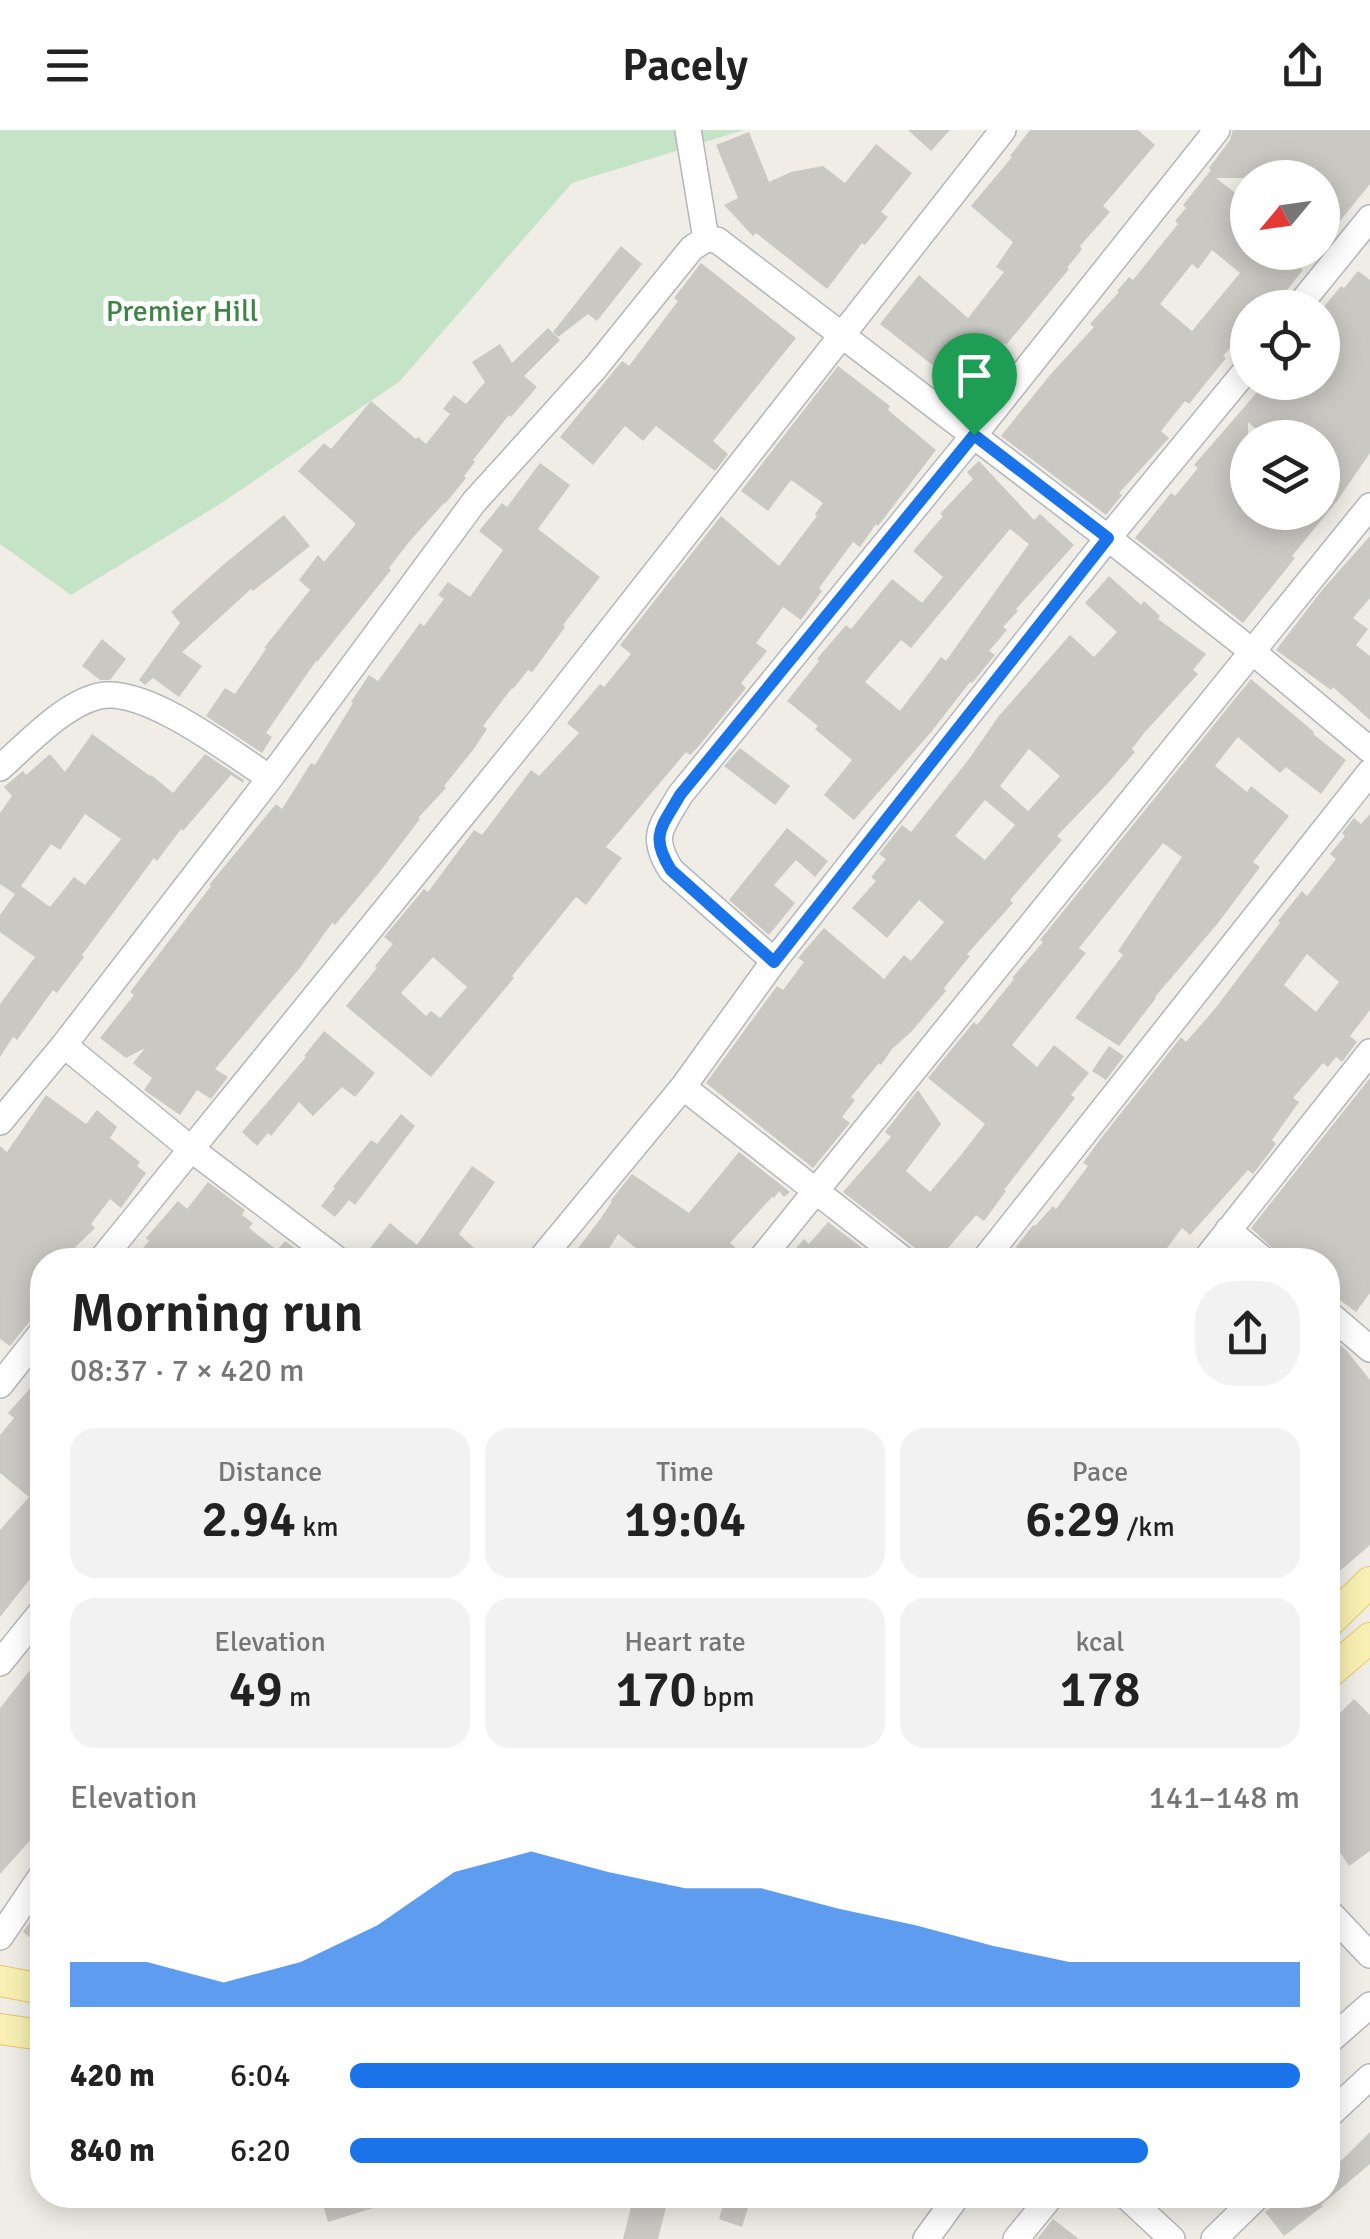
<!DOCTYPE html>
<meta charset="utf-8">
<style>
:root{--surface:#fff;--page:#f2f2f2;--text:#222;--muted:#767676;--accent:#1a73e8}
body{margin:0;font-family:Signika,sans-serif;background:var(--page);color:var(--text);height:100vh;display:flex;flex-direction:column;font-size:38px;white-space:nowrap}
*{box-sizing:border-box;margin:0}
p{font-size:32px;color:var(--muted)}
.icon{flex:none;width:55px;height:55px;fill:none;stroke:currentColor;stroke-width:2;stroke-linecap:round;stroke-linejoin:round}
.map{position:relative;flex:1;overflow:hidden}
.details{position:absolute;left:30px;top:1118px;width:1310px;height:960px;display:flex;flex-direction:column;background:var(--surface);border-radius:40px;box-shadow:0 5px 25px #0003}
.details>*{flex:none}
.needle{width:65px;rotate:241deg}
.buttons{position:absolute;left:1230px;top:30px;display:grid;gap:20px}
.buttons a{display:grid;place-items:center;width:110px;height:110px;border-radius:50%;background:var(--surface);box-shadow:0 5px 25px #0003;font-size:50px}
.pin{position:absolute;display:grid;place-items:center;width:85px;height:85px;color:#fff;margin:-102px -42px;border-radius:50% 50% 50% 0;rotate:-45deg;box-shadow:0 0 10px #0007}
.pin .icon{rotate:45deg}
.round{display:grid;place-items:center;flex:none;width:105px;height:105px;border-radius:40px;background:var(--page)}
.headline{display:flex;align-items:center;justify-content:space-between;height:170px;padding:0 40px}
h1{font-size:55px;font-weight:600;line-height:75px}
.metrics{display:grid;grid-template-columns:repeat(3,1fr);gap:15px;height:170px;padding:10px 40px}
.metrics div{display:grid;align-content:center;border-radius:25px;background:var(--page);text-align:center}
.metrics b{font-size:50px;font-weight:600}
.metrics small{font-size:28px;font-weight:400}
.metrics p{font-size:28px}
.chart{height:280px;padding:20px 40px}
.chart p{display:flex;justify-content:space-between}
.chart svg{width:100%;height:180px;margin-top:10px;fill:var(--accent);opacity:.7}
ul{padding:0 40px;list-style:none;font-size:32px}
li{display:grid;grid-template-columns:160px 120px 1fr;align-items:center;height:75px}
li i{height:25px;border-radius:12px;background:var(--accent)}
header{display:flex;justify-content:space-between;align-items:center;height:130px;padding:0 40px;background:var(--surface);font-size:45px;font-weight:600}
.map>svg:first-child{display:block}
</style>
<header><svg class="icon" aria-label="menu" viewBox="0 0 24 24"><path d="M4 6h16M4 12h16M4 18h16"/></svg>Pacely<svg class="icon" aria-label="share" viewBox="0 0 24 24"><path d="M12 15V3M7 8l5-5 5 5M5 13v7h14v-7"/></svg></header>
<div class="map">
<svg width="1370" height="2109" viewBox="0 0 1370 2109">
<rect width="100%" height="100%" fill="#efede6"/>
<path fill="#c5e4c7" d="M0 0H744L572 53 400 251 223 372 71 465 0 414Z"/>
<path fill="#cac8c3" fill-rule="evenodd" d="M908 0H950L931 21Z
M1030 0H1138L1155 15 1103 76 1110 82 1080 116 1082 119 1067 138 1069 139 1006 215 1004 213 967 262 880 194 919 145 968 188 1004 142 996 137 1013 112 971 76 1012 27 1010 26Z
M1233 0H1370V54L1322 113V48H1216L1248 73V122H1311L1299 136 1303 140 1282 166 1277 162 1263 178H1248V197L1223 226 1226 228 1189 274 1185 271 1161 301 1169 308 1119 363 1122 365 1106 385 1001 306 1050 245 1094 197 1090 194 1119 162 1117 161 1129 147 1133 150 1178 94 1175 91 1186 78 1183 75 1211 40 1209 38 1230 10ZM1212 120 1240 143 1192 201 1160 174 1192 134 1198 139Z
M749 2 769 52 791 42 823 36 845 53 876 14 912 43 881 82 888 87 865 115 862 113 827 159 756 103 753 106 724 75 738 68 716 15Z
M621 116 642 134 597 191 588 184 558 207 553 202Z
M701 133 796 208 713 311 728 324 715 341 656 296 643 311 625 296 593 335 560 307 622 231 629 236 678 171 674 168Z
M1358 141 1370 150V323L1337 371 1292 426 1295 428 1243 493 1135 408 1171 363 1175 366 1198 338 1194 335 1266 252H1322V179L1341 156 1344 158ZM1248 292 1266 308H1322V382H1248Z
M548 198 560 210 524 246 537 257 511 287 509 285 473 330 475 332 464 346 466 348 445 374 444 373 409 412 389 438 391 440 317 532 316 531 266 603 272 607 262 623 206 586 225 558 235 564 266 519 264 518 310 460 299 450 318 425 324 432 355 395V393L298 341 324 313 331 319 371 271 416 309 418 307 426 314 450 284 443 279 454 265 466 274 485 252 472 232 500 214 512 233Z
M838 236 890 276 888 280 936 320 878 396 876 394 860 417 853 412 819 458 822 461 801 490 783 477 756 513 767 521 741 553 746 558 698 617 690 625 686 622 606 717 622 728 586 775 576 767 512 846 514 848 431 947 346 876 377 838 375 836 393 814 384 807 424 759 428 762 474 700 482 705 531 640 539 646 579 603 567 593 600 554 604 557 631 524 620 515 721 386 779 436 817 386 815 384 823 373 791 350 768 381 741 361ZM433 827 467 857 440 888 431 881 426 886 401 863Z
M979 331 1034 390 1040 384 1074 415 1016 479 1018 481 1003 497 1007 500 989 521 995 525 972 553 970 552 932 601 854 690 824 665 852 630 815 599 818 596 787 571 819 531 817 529 846 495 851 499 892 449 922 473 943 447 913 421 943 386 940 384 973 349 967 342ZM1010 399 1029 414 946 531 941 527 900 581 865 552 901 510 911 518Z
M540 333 570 355 538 399 600 447 563 495 565 497 537 536 532 542 528 540 513 559 512 558 483 596 487 599 473 620 444 656 446 658 418 688 420 689 378 744 335 795 332 793 299 839 215 939 228 947 211 969 197 960 180 985 144 960 152 948 133 933 145 918 126 928 100 908 134 865 130 862 211 756 209 755 276 674 282 679 311 633 315 635 353 573 351 572 369 545 378 551 420 493 424 496 444 469 438 465 448 452 470 467 503 420 479 401 502 373 507 377Z
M284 385 310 416 253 461 251 459 182 522 202 536 179 567 153 548 145 555 139 550 180 493 171 482 223 435Z
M1370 406V468L1353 488 1368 499 1356 515 1370 526V590L1333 557 1331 560 1276 520 1323 459Z
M1109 446 1141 475 1144 471 1160 486 1158 489 1206 524 1193 540 1198 544 1144 603 1132 619 1135 622 1108 653 1057 706 1062 710 1010 770 1013 773 967 824 970 826 944 858 946 861 911 902 892 919 881 935 879 933 851 967 855 970 842 987 850 993 813 1038 706 953 777 856 783 860 804 832 798 828 824 798 884 849 904 825 911 831 944 792 919 770 887 808 852 778 876 751 871 747 886 729 879 724 902 695 911 702 969 629 998 587 1070 505 1094 527 1117 502 1085 473ZM1029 619 1060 646 1028 681 1000 656ZM985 670 1015 695 985 730 955 706Z
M102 509 126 529 110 550H100L82 536Z
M1251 549 1314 602 1313 604 1346 630 1321 664 1286 637 1280 643 1238 607 1215 636 1247 662 1251 656 1289 686 1253 732 1260 737 1218 793 1155 867 1156 868 1119 916 1075 888 1123 825 1118 821 1182 727 1163 713 1079 818 1086 823 1012 915 1037 937 1054 915 1089 943 1071 965 1075 968 1004 1060 1006 1061 984 1091 976 1085 938 1130H925L914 1117 843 1062 891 1007 885 1002 918 960 941 994 906 1041 930 1062 961 1025 985 994 928 948 974 892 977 895 1014 849 1012 848 1043 812 1040 810Z
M92 604 150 646 151 645 173 663 205 624 244 650 243 653 231 645 183 701 181 699 157 731 154 728 82 825 84 827 57 863 53 860 17 910 13 907 0 927V874L35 827 0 802V785L15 764 0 754V683L12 666 4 657 23 641 26 645 50 624 65 642ZM85 684 121 709 85 755 74 747 50 777 21 756 51 714 60 720Z
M740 618 790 656 775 675 724 636Z
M1370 684V880L1350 906 1357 912 1342 932 1336 927 1328 937 1323 933 1293 968 1299 972 1272 1010 1276 1014 1253 1044 1248 1040 1190 1105 1182 1098 1158 1130H1006L1033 1095 1035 1096 1053 1076 1056 1079 1088 1036 1083 1033 1099 1011 1178 911 1181 907 1186 912 1214 880 1280 793 1278 791 1302 761 1307 766 1336 729 1330 724 1345 706 1342 703 1354 688 1361 694ZM1307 824 1339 852 1316 882 1284 855Z
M787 698 828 731 815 747 796 730 774 755 795 773 769 805 729 770Z
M324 901 375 943 355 967 342 957 313 986 299 972 271 1006 268 1003 257 1016 242 1002 306 927 304 926Z
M1109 916 1124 926 1106 950 1092 941Z
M1370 948V1163L1356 1182 1328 1161V1130H1285L1251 1098Z
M46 965 86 994 97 980 117 997 110 1008 140 1032 137 1036 146 1043 121 1078 110 1069 91 1094 95 1098 62 1130H42V1157L32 1171 42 1179V1186L30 1191 10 1216 0 1209V1016L7 1022Z
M401 984 415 996 355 1075 349 1070 335 1087 321 1076 335 1058 333 1057 371 1010 377 1014Z
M739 1022 790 1062 784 1067 779 1061 774 1068 772 1067 730 1113 745 1126 744 1130H651L618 1104 602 1130H569L601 1088 611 1073V1070L632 1044 689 1083Z
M472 1036 495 1052 459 1104 487 1130H378L367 1122 390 1093 417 1115Z
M208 1052 245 1080 242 1085 253 1093 249 1098 277 1120 285 1111 311 1130H133L149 1111 146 1108 178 1071 187 1079Z
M828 1092 878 1130H786L804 1109 809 1114Z
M1328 1204 1347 1221 1370 1250V1415L1328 1451Z
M42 1245V1434L0 1487V1400L29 1367 0 1343V1305L14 1288 8 1283Z
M42 1525V1713L35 1705 0 1744V1578Z
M1354 1569 1370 1585V1721L1349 1736 1328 1704V1573L1338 1585Z
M34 1786 42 1793V1817L23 1802Z
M1370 2002V2034L1321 2075 1323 2076 1284 2106 1265 2082 1287 2065H1328V2016L1341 2031Z
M320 2065H401L402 2069 328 2092Z
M634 2065H669L658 2109H623Z
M726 2065H752L742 2097 719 2089Z
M1053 2089 1079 2109H1037Z"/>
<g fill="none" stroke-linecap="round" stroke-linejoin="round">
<g stroke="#b3b6ba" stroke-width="28">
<path id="minor" d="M688 0 706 109
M1297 178 1370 88
M0 638C27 614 64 574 99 566 146 556 231 623 270 648
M774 831 671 740C649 705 662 697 680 665L974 305 1217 0
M64 915 191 1019 338 1130
M683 957 904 1130
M0 992 64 915 270 648 474 372 595 238 692 118 706 109 717 110 1108 408 1253 522 1370 620
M1228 1100 1264 1130
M101 1130 539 591 1003 0
M540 1130 683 957 774 831 1108 408 1248 238
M760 1130 1370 376
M984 1130 1370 642
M1205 1130 1370 922
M1328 1183 1370 1219
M0 1255 42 1202
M0 1533 42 1481
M1328 1781 1370 1825
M0 1807 42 1745
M1328 1912 1370 1875
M1328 1986 1370 1947
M1125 2065 1172 2109
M926 2109 958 2065
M1016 2109 1052 2065
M1214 2109 1259 2065"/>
</g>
<g stroke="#e5c869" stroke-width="32">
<path id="major" d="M1328 1493 1370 1452
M1328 1544 1370 1508
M0 1851 42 1859
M0 1899 42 1905"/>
</g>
<use href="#minor" stroke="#fff" stroke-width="25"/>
<use href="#major" stroke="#f8f0b2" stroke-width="30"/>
</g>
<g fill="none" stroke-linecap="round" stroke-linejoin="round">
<g stroke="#fff" stroke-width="20">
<path id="route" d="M974 305 1108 408 774 832 671 740C649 705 662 697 680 665Z"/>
</g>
<use href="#route" stroke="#1a73e8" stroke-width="12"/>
</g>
<g text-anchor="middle" stroke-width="10" stroke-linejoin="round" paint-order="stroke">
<g font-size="30" fill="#3e8445" stroke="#fff">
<text x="182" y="191">Premier Hill</text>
</g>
</g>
</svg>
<div class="buttons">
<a><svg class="needle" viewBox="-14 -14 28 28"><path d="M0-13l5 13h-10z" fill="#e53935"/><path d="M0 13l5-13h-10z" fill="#767676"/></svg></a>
<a><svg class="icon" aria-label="locate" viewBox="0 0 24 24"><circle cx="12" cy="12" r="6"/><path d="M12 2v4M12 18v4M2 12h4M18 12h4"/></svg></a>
<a><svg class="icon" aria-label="layers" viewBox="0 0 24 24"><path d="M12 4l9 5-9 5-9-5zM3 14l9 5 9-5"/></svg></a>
</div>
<div class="pin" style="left:974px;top:305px;background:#1e9e55"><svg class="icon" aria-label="arrive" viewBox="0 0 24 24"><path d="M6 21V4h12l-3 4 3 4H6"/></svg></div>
<section class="details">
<div class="headline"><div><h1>Morning run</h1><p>08:37 · 7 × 420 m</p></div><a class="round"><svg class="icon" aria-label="share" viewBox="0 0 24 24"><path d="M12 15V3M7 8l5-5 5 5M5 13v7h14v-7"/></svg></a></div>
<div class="metrics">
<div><p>Distance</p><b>2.94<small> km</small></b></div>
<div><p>Time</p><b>19:04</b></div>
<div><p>Pace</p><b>6:29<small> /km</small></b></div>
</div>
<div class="metrics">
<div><p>Elevation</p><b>49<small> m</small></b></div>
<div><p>Heart rate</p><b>170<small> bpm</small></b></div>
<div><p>kcal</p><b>178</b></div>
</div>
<div class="chart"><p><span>Elevation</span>141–148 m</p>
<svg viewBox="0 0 160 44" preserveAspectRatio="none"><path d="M0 44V33L10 33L20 38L30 33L40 24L50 11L60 6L70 11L80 15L90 15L100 20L110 24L120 29L130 33L140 33L150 33L160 33V44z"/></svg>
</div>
<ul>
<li><b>420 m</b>6:04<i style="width:100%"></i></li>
<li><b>840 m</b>6:20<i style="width:84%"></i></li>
</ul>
</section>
</div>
